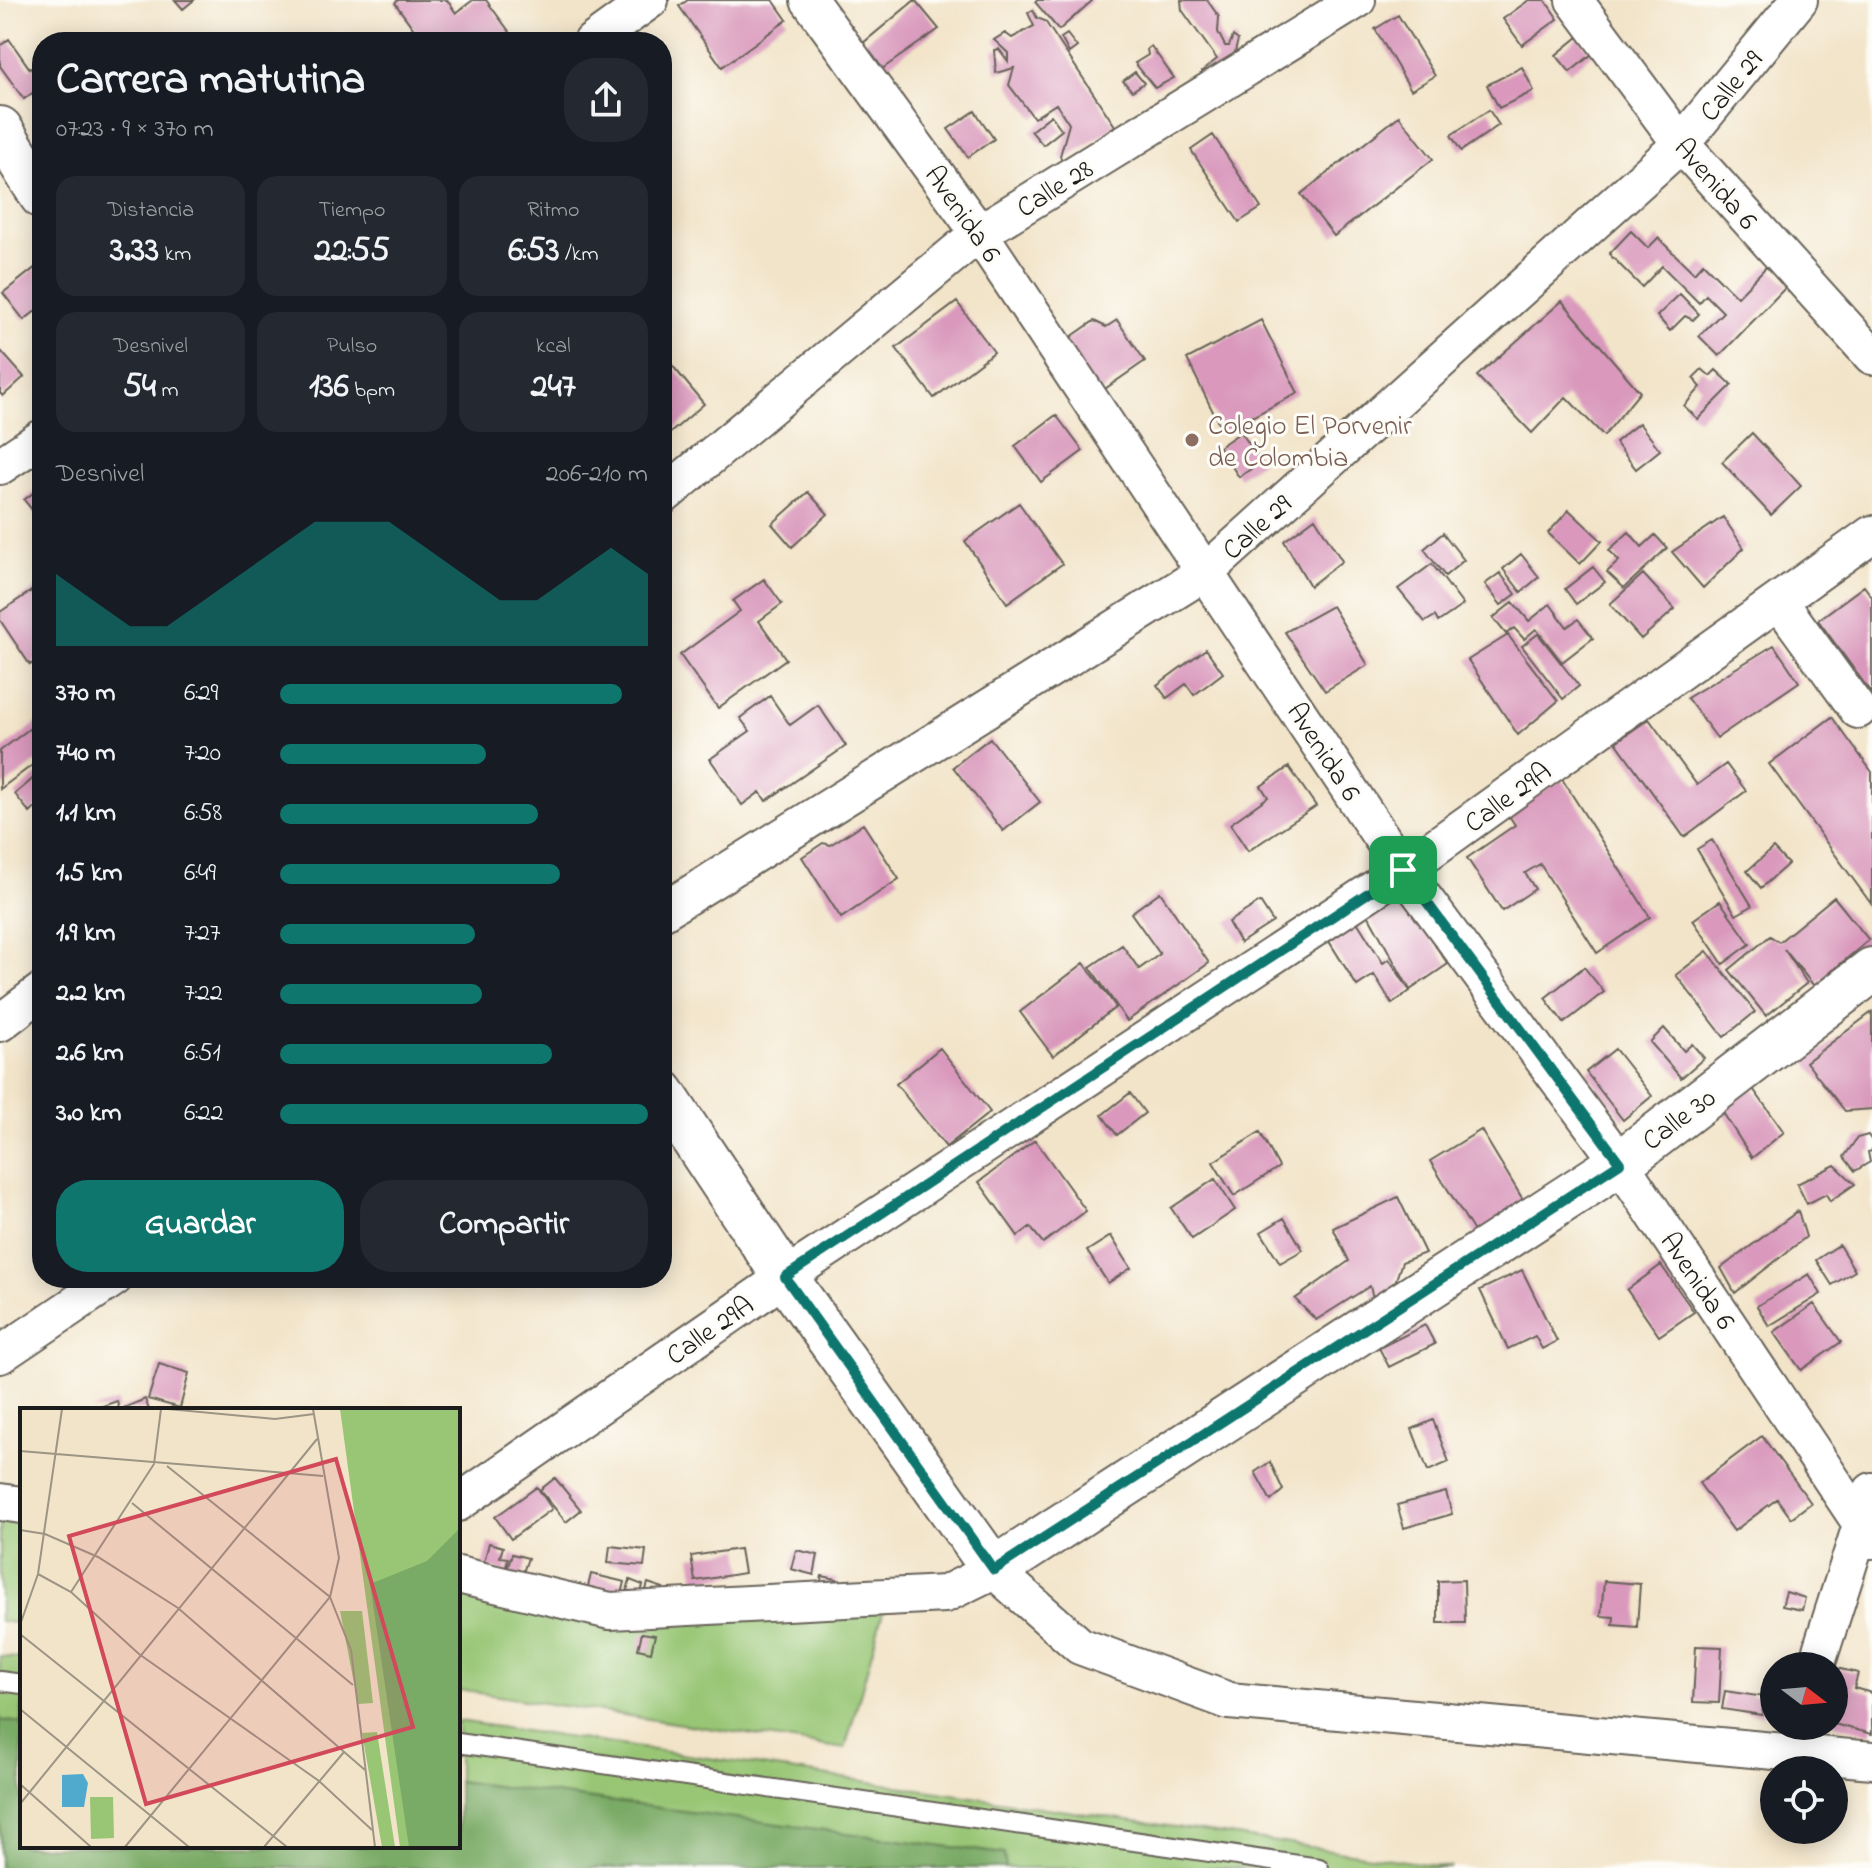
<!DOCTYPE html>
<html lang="es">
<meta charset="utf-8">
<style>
:root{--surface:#171b24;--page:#242831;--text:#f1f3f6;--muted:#9ea1a6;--accent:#0f766e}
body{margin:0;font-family:"Indie Flower",sans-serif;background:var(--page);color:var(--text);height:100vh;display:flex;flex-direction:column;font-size:30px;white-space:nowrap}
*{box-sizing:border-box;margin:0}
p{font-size:26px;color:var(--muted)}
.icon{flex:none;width:44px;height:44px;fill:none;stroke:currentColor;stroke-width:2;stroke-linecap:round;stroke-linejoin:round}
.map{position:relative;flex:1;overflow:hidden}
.side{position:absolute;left:32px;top:32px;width:640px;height:1256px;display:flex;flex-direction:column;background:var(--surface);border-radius:32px;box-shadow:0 4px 20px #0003}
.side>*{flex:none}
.needle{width:52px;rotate:106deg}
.buttons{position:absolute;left:1760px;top:1652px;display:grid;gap:16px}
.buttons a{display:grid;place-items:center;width:88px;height:88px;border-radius:50%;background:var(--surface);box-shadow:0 4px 20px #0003;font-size:40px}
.pin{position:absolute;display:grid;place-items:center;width:68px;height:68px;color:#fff;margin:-34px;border-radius:16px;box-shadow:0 4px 12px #0006}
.round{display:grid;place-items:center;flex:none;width:84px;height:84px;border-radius:32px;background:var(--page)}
.headline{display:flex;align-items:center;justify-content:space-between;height:136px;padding:0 24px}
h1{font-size:44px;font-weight:700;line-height:60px}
.metrics{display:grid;grid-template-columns:repeat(3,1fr);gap:12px;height:136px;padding:8px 24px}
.metrics div{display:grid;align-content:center;border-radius:20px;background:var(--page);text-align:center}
.metrics b{font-size:34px;font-weight:700}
.metrics small{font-size:22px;font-weight:400}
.metrics p{font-size:22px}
.chart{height:224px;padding:16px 24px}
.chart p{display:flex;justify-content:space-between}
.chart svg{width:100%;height:144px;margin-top:8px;fill:var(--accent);opacity:.7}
.action{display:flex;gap:16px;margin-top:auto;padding:16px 24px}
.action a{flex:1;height:92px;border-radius:32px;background:var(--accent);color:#fff;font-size:32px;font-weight:700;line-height:92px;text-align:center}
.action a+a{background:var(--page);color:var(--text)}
ul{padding:0 24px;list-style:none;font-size:26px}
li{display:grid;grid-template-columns:128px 96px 1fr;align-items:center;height:60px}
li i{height:20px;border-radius:10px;background:var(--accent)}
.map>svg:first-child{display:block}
</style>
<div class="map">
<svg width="1872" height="1868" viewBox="0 0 1872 1868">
<rect width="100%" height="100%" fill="#fdfcf7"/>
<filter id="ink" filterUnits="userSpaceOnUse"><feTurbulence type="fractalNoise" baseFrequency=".0125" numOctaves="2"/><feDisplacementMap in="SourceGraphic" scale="16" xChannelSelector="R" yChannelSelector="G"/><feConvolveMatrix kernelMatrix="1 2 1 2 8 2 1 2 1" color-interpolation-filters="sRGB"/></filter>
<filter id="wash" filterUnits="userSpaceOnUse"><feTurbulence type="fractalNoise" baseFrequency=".006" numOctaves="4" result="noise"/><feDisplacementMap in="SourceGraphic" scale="32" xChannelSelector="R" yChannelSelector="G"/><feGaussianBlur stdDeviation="1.8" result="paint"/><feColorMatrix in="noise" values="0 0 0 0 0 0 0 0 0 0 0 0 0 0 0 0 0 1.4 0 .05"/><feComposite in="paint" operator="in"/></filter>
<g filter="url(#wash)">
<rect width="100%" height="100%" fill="#f2e4c9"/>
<path fill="#98c675" stroke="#5a7148" stroke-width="2" d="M0 1521 22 1524V1624L0 1621Z
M458 1589 883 1612 845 1749 458 1690Z
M0 1656 22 1659V1846H458V1721L1452 1868H0Z"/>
<path fill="#7aab66" stroke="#4b6441" stroke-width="2" d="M0 1720 22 1723V1846H458V1781L1004 1854 1006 1868H0Z"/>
<g id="blocks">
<path fill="#d998bc" d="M175 0H194L183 9Z
M398 0H447L456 13 473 0H486L517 42H423L395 3Z
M688 0H773L787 20 722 67 679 6Z
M915 0 939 29 882 69 862 44Z
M1038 0H1093L1059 30 1035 2Z
M1181 0H1207L1219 17 1218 32 1225 46H1229L1233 36 1238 40 1233 60 1205 78 1202 71 1217 59 1182 10Z
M1529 0H1545L1558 19 1522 45 1503 19Z
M1033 10 1037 18 1045 21 1115 126 1062 161 1060 156 1069 124 1056 104 1034 118 1009 85 1014 68 996 73 994 50 999 49 1008 61V53L994 40 1005 33 1012 38 1034 26 1028 13Z
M1398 15 1435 76 1411 90 1375 29Z
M1067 34 1077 47 1069 53 1061 38Z
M1578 37 1592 54 1570 72 1556 55Z
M9 39 30 69 42 60V86L24 99 0 66V46Z
M1151 46 1174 78 1155 88 1135 63 1148 55 1147 49Z
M1522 67 1534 91 1499 108 1487 85Z
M1135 72 1144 83 1132 91 1123 81Z
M1489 110 1499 125 1461 151 1451 135Z
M975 111 994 139 968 157 948 129Z
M1051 115 1062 130 1043 145 1031 131Z
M1399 116 1433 159 1334 236 1301 194Z
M1213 135 1261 208 1239 222 1191 150Z
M1631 231 1648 248 1658 238 1694 273 1703 263 1737 297 1768 265 1788 285 1719 356 1699 336 1723 312 1706 295 1699 303 1662 266 1642 287 1609 254Z
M36 267 42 274V306L24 320 3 293Z
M1680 294 1699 314 1693 320 1685 316 1670 331 1657 316Z
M1562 301 1640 392 1604 436 1566 397 1532 433 1477 376Z
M957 302 994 352 934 398 896 348Z
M1117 320 1145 361 1096 395 1061 344 1094 321 1106 327Z
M1261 320 1298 393 1223 432 1187 359Z
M0 350 24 377 3 396 0 393Z
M672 365 704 404 662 440V373Z
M1702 369 1710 376 1716 370 1732 385 1698 419 1684 406 1701 387 1693 378Z
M1056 415 1083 451 1041 482 1015 446Z
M1639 423 1660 450 1636 469 1615 442Z
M1241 432 1261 462 1239 477 1219 447Z
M1752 433 1801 486 1771 515 1722 462Z
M42 486V522L24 500Z
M808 492 828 514 792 547 772 524Z
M1019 503 1062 564 1007 603 965 541Z
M1569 510 1602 541 1580 564 1548 533Z
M1723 517 1744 548 1703 588 1672 552Z
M1315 518 1342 561 1310 586 1284 541Z
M1629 532 1642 547 1655 535 1667 548 1624 588 1607 572 1619 561 1609 550Z
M1443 533 1464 560 1445 576 1424 549Z
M1521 554 1539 577 1521 592 1503 569Z
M1432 564 1463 605 1438 622 1435 616 1425 622 1398 589Z
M1593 567 1605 582 1576 604 1565 589Z
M1500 573 1516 594 1501 605 1485 584Z
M1643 574 1675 609 1641 639 1610 604Z
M764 579 782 604 759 621 786 659 718 708 680 655 740 611 733 601Z
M1864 586 1872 597V694L1818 620Z
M36 588 42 597V656L30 665 0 620V612Z
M1513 602 1529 621 1550 604 1567 627 1578 619 1593 638 1562 662 1536 629 1524 639 1514 628 1506 634 1493 618Z
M1332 606 1368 665 1325 691 1285 632Z
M1538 634 1579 686 1563 699 1522 646Z
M1508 635 1558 701 1518 735 1468 660Z
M1774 645 1799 682 1717 738 1687 698Z
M1206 649 1223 673 1194 695 1186 684 1167 698 1157 685Z
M770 696 790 725 818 705 846 746 766 801 760 792 742 805 710 759 750 731 740 718Z
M1832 717 1872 772V905L1769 764Z
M42 719V758L0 789V751Z
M1649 719 1697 785 1726 764 1746 791 1684 837 1616 742Z
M990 738 1040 802 1003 831 953 767Z
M1289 767 1316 806 1248 851 1230 824 1268 797 1261 786Z
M42 771V802L30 813 15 794Z
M1562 779 1650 917 1597 953 1540 864 1525 873 1535 889 1502 911 1467 858 1515 825 1508 814Z
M863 824 899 879 841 918 802 857 823 843 830 845Z
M1712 840 1752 906 1736 915 1697 849Z
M1773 848 1788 864 1761 888 1747 871Z
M1160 892 1209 963 1127 1021 1090 967 1122 945 1139 969 1160 954 1131 913Z
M1400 895 1448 964 1410 990 1366 911Z
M1834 897 1869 940 1814 986 1784 949 1807 983 1766 1016 1729 970 1770 936 1779 942Z
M1720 901 1750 944 1723 964 1693 920Z
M1260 902 1273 922 1240 943 1228 922Z
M1356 920 1383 963 1389 959 1410 991 1392 1004 1374 975 1357 986 1327 938Z
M1707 951 1755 1012 1724 1037 1676 975Z
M1084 963 1116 1007 1053 1056 1020 1012Z
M1584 967 1604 992 1564 1023 1545 998Z
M1872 1012V1109L1845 1111 1806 1062Z
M1664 1028 1684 1051 1692 1044 1704 1058 1681 1078 1650 1042Z
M940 1048 990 1112 946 1147 896 1084Z
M1615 1049 1652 1096 1623 1120 1586 1072Z
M1751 1086 1784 1132 1752 1158 1722 1111Z
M1130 1093 1145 1113 1117 1135 1102 1115Z
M1481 1130 1528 1208 1478 1238 1430 1161Z
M1260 1132 1279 1167 1234 1196 1213 1162Z
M1868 1135 1872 1141V1151L1868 1152 1870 1162 1855 1171 1844 1157 1857 1138Z
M1035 1140 1086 1211 1043 1243 1030 1227 1018 1236 979 1182Z
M1835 1165 1855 1184 1830 1201 1826 1194 1807 1204 1797 1184Z
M1215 1179 1235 1210 1192 1239 1171 1208Z
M1398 1197 1425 1253 1402 1262 1389 1300 1372 1295 1370 1286 1316 1320 1295 1299 1349 1261 1333 1228Z
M1798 1211 1806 1237 1735 1293 1721 1268Z
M1284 1218 1303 1250 1280 1263 1261 1232Z
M1111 1236 1131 1268 1108 1283 1087 1251Z
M1839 1245 1855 1271 1832 1285 1816 1260Z
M1661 1265 1694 1312 1659 1336 1627 1290Z
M1522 1270 1557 1341 1542 1349 1535 1336 1508 1349 1480 1290Z
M1809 1274 1821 1294 1769 1326 1757 1306Z
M1814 1304 1841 1342 1801 1370 1774 1332Z
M1425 1325 1435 1344 1389 1367 1379 1348Z
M159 1364 189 1373 180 1408 148 1399Z
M145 1399 149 1410H91L117 1401 119 1410Z
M1433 1420 1449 1462 1428 1471 1412 1429Z
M1762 1436 1811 1503 1791 1518 1777 1499 1734 1531 1699 1483Z
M1270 1462 1283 1490 1271 1501 1255 1472Z
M555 1478 581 1510 566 1522 540 1490Z
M537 1487 552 1509 511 1539 495 1517Z
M1446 1492 1452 1514 1404 1528 1397 1505Z
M489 1543 503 1547 500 1557 508 1558 505 1572 483 1566Z
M610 1546 646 1550 644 1566 608 1563Z
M740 1549 744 1573 695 1581 691 1556Z
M796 1550 818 1555 814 1575 791 1569Z
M512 1554 528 1558 520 1581 505 1576Z
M591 1574 625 1582 620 1602 586 1595Z
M822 1576 837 1579 834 1593 819 1590Z
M630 1580 643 1585 638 1604 624 1600Z
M1464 1580 1465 1623H1438V1581Z
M1604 1581 1640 1584 1637 1627 1613 1625 1614 1617 1601 1616Z
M648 1583 663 1588 658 1602 644 1597Z
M1786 1592 1805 1598 1802 1610 1782 1606Z
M642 1633 655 1635 651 1652 638 1649Z
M1696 1646 1722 1647 1719 1703 1693 1702Z
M1836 1668 1858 1673 1854 1688 1872 1693V1734L1834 1724Z
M1725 1691 1764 1697 1762 1715 1722 1709Z"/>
</g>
</g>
<g filter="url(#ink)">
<use href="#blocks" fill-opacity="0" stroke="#676259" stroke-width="2"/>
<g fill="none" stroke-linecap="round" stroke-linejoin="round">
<g stroke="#676259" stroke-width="22">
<path id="service" d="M0 1681 22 1684
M458 1743 1319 1868"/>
</g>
<g stroke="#676259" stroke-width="40">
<path id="minor" d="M809 0 979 233 1403 870 1620 1163 1872 1540
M1574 0 1681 144 1872 356
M592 42 650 0
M0 466 42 438
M662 497 979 233 1357 0
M1779 601 1858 710
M662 912 1207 571 1681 144 1799 0
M0 1023 42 991
M0 1355 114 1278
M0 1502 22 1505
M458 1503 785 1277 1403 870 1872 534
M458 1575 610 1611 945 1594 994 1570 1080 1646 1229 1701 1872 1760
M1816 1666 1872 1491"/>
</g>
<g stroke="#676259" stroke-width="48">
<path id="tertiary" d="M0 129 42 196
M662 1092 785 1277 994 1570 1620 1163 1872 970"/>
</g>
<use href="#service" stroke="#fff" stroke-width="18"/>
<use href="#minor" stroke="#fff" stroke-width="36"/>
<use href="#tertiary" stroke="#fff" stroke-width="44"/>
</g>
</g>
<g fill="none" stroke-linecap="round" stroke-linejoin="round" filter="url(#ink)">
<g stroke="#fff" stroke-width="16">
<path id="route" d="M1403 870 1620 1163 994 1570 785 1277Z"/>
</g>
<use href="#route" stroke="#0f766e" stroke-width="10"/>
</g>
<circle fill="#8d6e63" stroke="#fdfcf7" stroke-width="3" cx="1192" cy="440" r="8"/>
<g text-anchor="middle" stroke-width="6" stroke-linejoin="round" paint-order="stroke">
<g font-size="28" fill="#1c1c1c" stroke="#fdfcf7">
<text transform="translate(1730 85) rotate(-51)" y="10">Calle 29</text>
<text transform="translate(1717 183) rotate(49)" y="10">Avenida 6</text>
<text transform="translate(1054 187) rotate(-32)" y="10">Calle 28</text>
<text transform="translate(964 213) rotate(55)" y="10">Avenida 6</text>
<text transform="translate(1256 526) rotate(-42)" y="10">Calle 29</text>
<text transform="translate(1325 751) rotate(57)" y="10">Avenida 6</text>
<text transform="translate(1507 796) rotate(-36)" y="10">Calle 29A</text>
<text transform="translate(1678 1118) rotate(-37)" y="10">Calle 30</text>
<text transform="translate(1699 1280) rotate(56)" y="10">Avenida 6</text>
<text transform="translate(709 1329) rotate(-35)" y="10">Calle 29A</text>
</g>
<g font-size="28" fill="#785e54" stroke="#fdfcf7" text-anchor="start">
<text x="1208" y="434">Colegio El Porvenir<tspan x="1208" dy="32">de Colombia</tspan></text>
</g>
</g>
<g transform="translate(20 1408)">
<rect width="440" height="440" fill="#f2e4c9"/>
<path d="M320 1H440V439H380ZM320 203H342L353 295 338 296ZM357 324 375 439H362L342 325ZM70 389H93L94 430 71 431Z" fill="#98c675"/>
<path d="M440 120V439H389L350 176 407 153Z" fill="#7aab66"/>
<path d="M63 366 68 375 64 399H42V367Z" fill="#4faacd"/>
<path fill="none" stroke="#9c9484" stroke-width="2" d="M148 1 255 11 294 6M293 1 319 150 310 189 331 242 355 439M0 43 303 68M112 95 333 277M0 122 25 126 78 149 158 200 345 362M18 166 51 184 119 246 299 373 352 422M51 184 134 56 141 1M0 217 18 166 42 1M0 226 267 439M0 301 169 439M0 376 71 439M0 396 297 31M105 439 310 189 147 58M244 439 324 344"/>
<path fill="#d1495b" fill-opacity="0.15" stroke="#d1495b" stroke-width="4" d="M316 51 393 319 126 396 49 128Z"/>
<rect width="440" height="440" fill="none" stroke="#1c1c1c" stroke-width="4"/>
</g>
</svg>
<div class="buttons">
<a><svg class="needle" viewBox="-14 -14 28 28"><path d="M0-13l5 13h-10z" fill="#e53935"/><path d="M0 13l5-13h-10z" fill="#9ea1a6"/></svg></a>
<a><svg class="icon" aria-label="locate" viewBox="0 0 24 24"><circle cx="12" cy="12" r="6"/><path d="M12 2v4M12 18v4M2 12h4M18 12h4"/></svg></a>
</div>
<div class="pin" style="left:1403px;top:870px;background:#1e9e55"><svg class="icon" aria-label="arrive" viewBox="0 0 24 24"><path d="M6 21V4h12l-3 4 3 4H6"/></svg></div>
<section class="side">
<div class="headline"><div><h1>Carrera matutina</h1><p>07:23 · 9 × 370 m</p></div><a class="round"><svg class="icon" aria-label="share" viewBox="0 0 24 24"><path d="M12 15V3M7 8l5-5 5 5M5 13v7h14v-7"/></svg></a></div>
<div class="metrics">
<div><p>Distancia</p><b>3.33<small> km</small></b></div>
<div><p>Tiempo</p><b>22:55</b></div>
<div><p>Ritmo</p><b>6:53<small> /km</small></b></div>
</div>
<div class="metrics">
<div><p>Desnivel</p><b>54<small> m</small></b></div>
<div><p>Pulso</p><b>136<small> bpm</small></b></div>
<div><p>kcal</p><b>247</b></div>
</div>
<div class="chart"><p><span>Desnivel</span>206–210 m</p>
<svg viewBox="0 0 160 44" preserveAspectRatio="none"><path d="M0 44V22L10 30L20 38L30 38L40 30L50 22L60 14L70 6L80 6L90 6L100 14L110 22L120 30L130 30L140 22L150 14L160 22V44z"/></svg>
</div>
<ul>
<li><b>370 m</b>6:29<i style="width:93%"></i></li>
<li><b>740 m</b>7:20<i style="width:56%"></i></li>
<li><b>1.1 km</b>6:58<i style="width:70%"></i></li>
<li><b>1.5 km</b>6:49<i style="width:76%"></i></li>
<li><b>1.9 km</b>7:27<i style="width:53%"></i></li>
<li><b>2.2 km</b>7:22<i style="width:55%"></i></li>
<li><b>2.6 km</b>6:51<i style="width:74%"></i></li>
<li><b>3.0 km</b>6:22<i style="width:100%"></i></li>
</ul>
<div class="action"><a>Guardar</a><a>Compartir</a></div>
</section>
</div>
